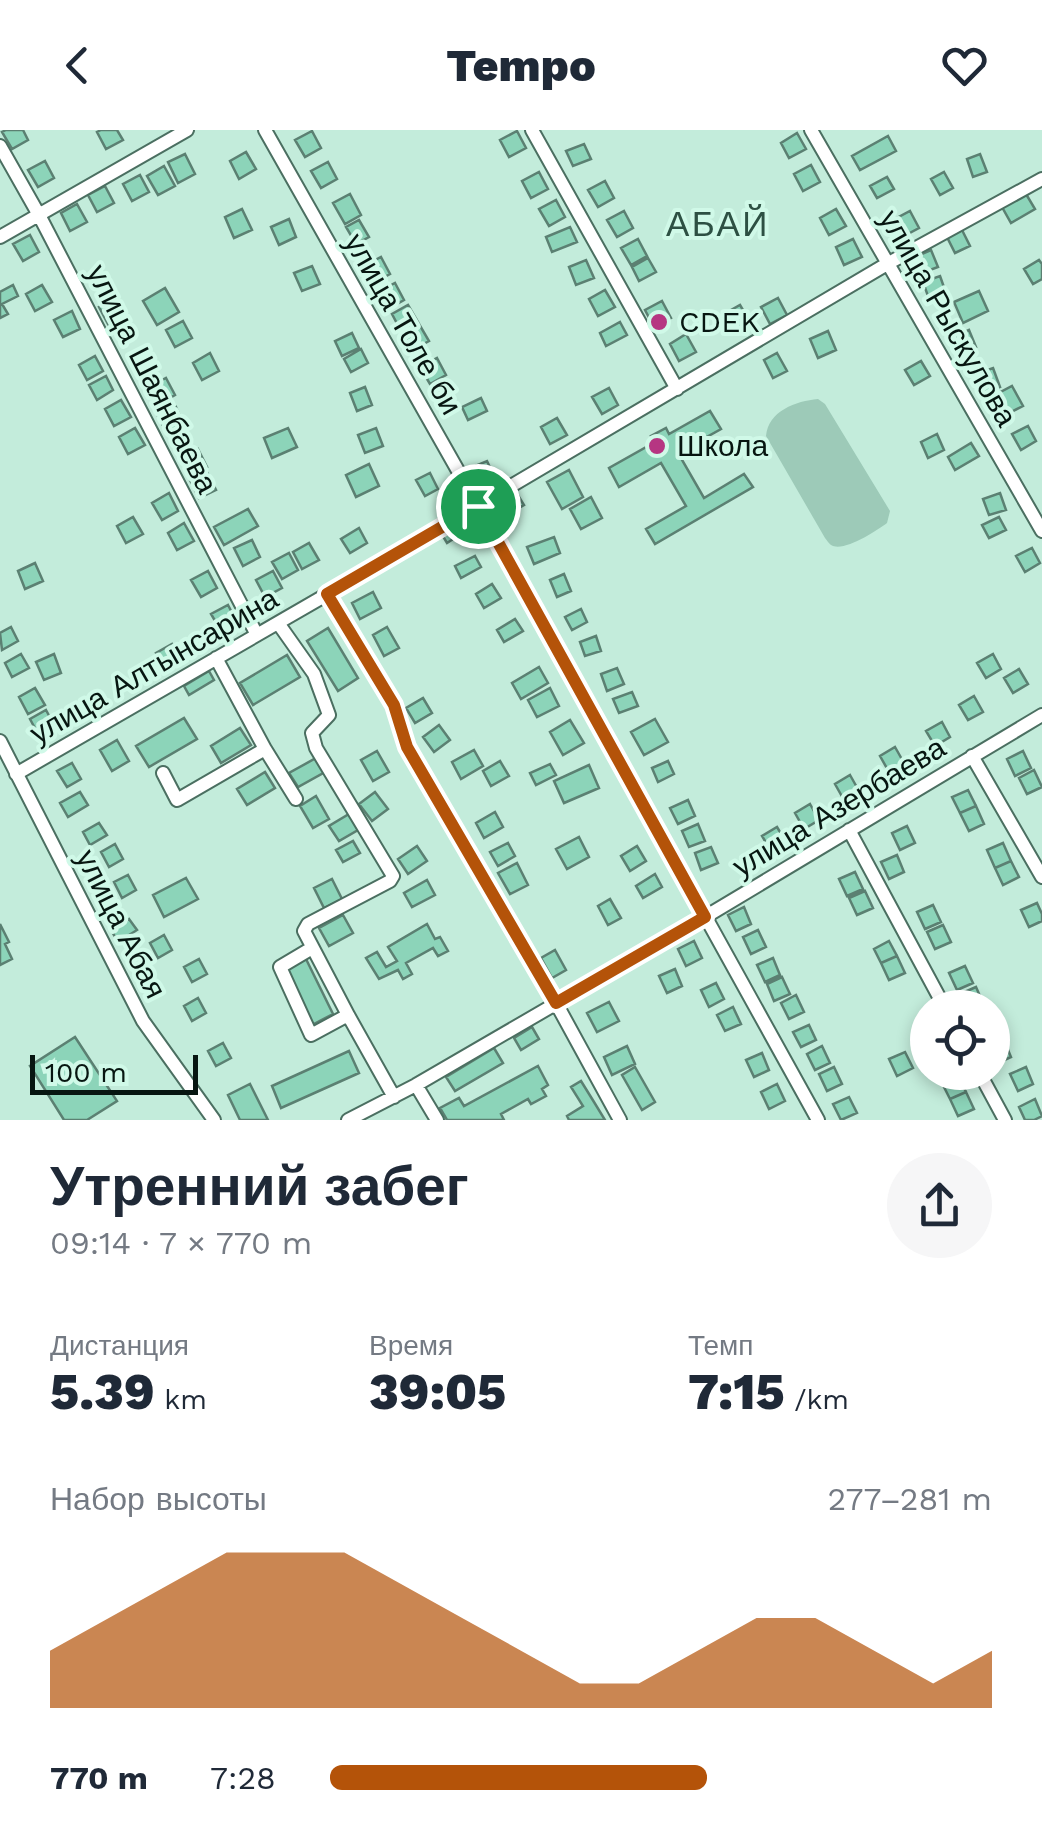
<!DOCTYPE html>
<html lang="ru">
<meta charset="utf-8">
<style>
:root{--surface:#fff;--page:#f6f6f7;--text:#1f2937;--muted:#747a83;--accent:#b45309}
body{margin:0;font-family:"Work Sans",sans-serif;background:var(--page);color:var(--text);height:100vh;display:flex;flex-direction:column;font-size:38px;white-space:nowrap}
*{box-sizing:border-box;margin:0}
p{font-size:32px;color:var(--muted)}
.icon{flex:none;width:55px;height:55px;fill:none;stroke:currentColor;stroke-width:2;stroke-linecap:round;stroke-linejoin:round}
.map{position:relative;height:990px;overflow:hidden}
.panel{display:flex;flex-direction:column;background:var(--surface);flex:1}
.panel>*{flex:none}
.fabs{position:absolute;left:910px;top:860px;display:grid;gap:20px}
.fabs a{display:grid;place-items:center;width:100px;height:100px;border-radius:50%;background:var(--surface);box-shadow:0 5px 15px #0003;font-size:50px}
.scale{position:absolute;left:30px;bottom:25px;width:168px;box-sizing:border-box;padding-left:10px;border:5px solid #071611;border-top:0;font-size:28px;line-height:35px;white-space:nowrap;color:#071611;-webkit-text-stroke:8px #d0f9e8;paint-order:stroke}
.pin{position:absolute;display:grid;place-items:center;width:85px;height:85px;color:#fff;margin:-42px;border:5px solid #fff;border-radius:50%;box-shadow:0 2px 10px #0007}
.round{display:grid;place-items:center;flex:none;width:105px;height:105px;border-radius:52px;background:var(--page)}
.overview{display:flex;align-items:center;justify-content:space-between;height:170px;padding:0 50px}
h1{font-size:55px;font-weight:800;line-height:75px}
.stats{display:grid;grid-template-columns:repeat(3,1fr);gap:15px;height:170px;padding:10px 50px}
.stats div{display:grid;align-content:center}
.stats b{font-size:50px;font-weight:800}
.stats small{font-size:28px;font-weight:400}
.stats p{font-size:28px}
.chart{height:280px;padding:20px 50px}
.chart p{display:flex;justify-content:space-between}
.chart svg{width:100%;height:180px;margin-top:10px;fill:var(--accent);opacity:.7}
ul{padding:0 50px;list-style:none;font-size:32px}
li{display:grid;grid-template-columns:160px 120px 1fr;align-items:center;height:75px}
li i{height:25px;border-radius:12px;background:var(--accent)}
header{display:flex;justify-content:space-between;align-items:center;height:130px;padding:0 50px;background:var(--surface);font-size:45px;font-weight:800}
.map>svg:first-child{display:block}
</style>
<header><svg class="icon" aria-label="back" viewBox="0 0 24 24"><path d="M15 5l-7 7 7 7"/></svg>Tempo<svg class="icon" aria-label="heart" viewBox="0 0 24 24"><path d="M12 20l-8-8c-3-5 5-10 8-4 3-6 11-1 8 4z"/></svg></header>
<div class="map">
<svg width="1042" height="990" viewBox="0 0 1042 990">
<rect width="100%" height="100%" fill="#c3ecdb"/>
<path fill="#9dcab8" d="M818 269 825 274 890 381 887 393C876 401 843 423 831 415 828 413 827 410 825 408L766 306C768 281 796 271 818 269Z"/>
<path fill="#8cd4b9" stroke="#5b8072" stroke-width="2.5" d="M6 0H23L28 10 12 19 2 2Z
M101 0H117L123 10 106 19 97 2Z
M312 1 321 18 305 27 295 10Z
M517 1 526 18 509 27 500 10Z
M797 3 806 19 789 28 781 13Z
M888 6 896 21 860 40 852 26Z
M584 14 591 29 573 36 566 21Z
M246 22 256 39 239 49 230 31Z
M185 24 195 44 178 53 168 32Z
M980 24 987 42 973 47 967 29Z
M45 31 54 48 38 57 28 40Z
M328 32 337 49 321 58 311 41Z
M811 35 820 52 803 61 794 44Z
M164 36 175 56 158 65 147 46Z
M539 42 548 59 531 68 522 51Z
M944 42 953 58 940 65 931 49Z
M140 45 149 62 132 71 123 54Z
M887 47 894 59 877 68 870 56Z
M605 51 614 68 598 77 588 60Z
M105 56 114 73 97 82 88 65Z
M350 64 361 85 345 94 333 73Z
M1026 64 1035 79 1011 93 1002 77Z
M556 70 565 87 549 96 539 79Z
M77 74 87 92 70 101 61 83Z
M242 79 252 100 234 108 225 87Z
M836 79 846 96 829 105 820 88Z
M624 81 633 98 617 107 607 90Z
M910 81 919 98 902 107 893 90Z
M289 89 296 107 279 115 271 97Z
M359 90 369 107 356 114 346 97Z
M570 97 577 112 552 122 546 107Z
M961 98 970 116 955 123 946 105Z
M30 105 39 122 23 131 13 114Z
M638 109 647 126 631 135 621 118Z
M853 109 862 127 844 135 836 117Z
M931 120 938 137 922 143 915 127Z
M381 127 390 144 373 153 364 136Z
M648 128 656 142 639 151 632 137Z
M586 130 594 148 576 155 569 137Z
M1039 130 1042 134V149L1033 154 1024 139Z
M312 136 320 154 302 161 294 143Z
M940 146 946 163 929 169 923 152Z
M395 153 404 170 388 179 378 162Z
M13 155 18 166 2 174 8 184 0 188V162Z
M42 155 52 172 35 181 26 164Z
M165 158 179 182 157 195 143 171Z
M605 160 615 177 598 186 589 169Z
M979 161 988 181 963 193 954 172Z
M116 168 125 185 108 194 99 177Z
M778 168 787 185 770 194 761 177Z
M662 171 671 188 654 197 645 180Z
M408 175 418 192 401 201 392 184Z
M740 175 750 192 733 201 724 184Z
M72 181 80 199 63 207 54 190Z
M183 191 192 208 175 217 166 200Z
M620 192 627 205 606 216 600 203Z
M419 194 429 211 412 220 403 203Z
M969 200 976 217 960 223 953 207Z
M828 201 836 220 818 228 810 209Z
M352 203 359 218 342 226 335 211Z
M686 204 696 222 679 231 670 214Z
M361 219 368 233 351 242 344 229Z
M210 223 219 241 202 250 193 233Z
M777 223 787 241 773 248 764 230Z
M95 226 103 241 87 250 79 235Z
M437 228 446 245 430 254 420 237Z
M921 231 930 246 914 255 905 240Z
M993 238 1000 257 980 264 973 245Z
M106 246 113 260 97 270 89 255Z
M166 248 175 265 159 274 149 257Z
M1012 256 1023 276 1003 286 993 266Z
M365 257 372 275 357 281 350 263Z
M609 258 618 275 602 284 592 267Z
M481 268 487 281 468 290 462 277Z
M121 270 131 287 114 296 105 279Z
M176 277 184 295 167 303 158 286Z
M710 281 721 299 678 323 704 368 744 344 753 357 655 414 646 399 686 376 661 333 619 357 609 338 655 312 651 306 666 298 669 304Z
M557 288 567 305 550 314 541 297Z
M1028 296 1036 311 1021 320 1012 304Z
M135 298 145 315 128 324 119 307Z
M288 298 297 317 272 328 264 308Z
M376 298 383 316 365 323 358 305Z
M937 304 944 320 928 328 921 312Z
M971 313 979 326 955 340 948 327Z
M198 319 207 337 190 345 181 328Z
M487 331 495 348 481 354 473 337Z
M369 334 379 356 356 367 346 345Z
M569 340 583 367 562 379 547 352Z
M207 342 216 360 199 368 190 350Z
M430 343 438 359 425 366 416 350Z
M516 362 524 375 503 387 495 374Z
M169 363 178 381 162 390 152 373Z
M1000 363 1006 380 989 385 983 369Z
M591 367 602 388 581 399 570 379Z
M248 379 258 396 224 415 214 397Z
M133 387 143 404 126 413 117 396Z
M999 387 1006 400 989 408 982 395Z
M465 390 475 409 466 414 461 404 447 413 441 403Z
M184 393 194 411 177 420 168 403Z
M359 398 367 413 350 423 341 409Z
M554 407 560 423 534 434 527 417Z
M252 410 260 427 243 436 234 418Z
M309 413 319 430 302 439 293 422Z
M1032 418 1040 433 1025 442 1016 426Z
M289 423 298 440 282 449 272 432Z
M475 426 481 437 461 448 455 436Z
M35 433 43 451 25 459 18 441Z
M208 441 217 458 201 467 191 450Z
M273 441 282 458 265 467 256 450Z
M564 444 571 461 557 467 550 450Z
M492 454 501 468 484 478 476 464Z
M373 462 381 478 360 489 352 473Z
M228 475 237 492 221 501 211 484Z
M581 479 587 492 572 500 565 487Z
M515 489 523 501 504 512 497 500Z
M11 497 18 511 2 520 0 503Z
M387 497 399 518 384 526 373 505Z
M328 498 358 548 338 561 307 511Z
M596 506 601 521 585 526 580 512Z
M172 514 182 531 165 540 156 523Z
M21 524 29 538 12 547 5 533Z
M54 524 61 543 44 550 36 532Z
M993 524 1001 539 986 548 977 533Z
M287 525 300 547 253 575 240 553Z
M539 537 548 553 521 569 512 553Z
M617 538 624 554 607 561 601 544Z
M1019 539 1028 554 1013 563 1004 548Z
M209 541 214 550 189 565 184 556Z
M35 558 45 575 28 584 19 567Z
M550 558 559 576 537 587 528 570Z
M632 562 638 576 619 583 613 569Z
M974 566 983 582 968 590 959 575Z
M423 568 432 583 415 593 406 578Z
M46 580 53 593 37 602 30 589Z
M184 588 197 609 149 637 136 616Z
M655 589 668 612 644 625 631 602Z
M570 590 584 613 563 625 550 602Z
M942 592 950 607 935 616 926 601Z
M439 595 450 610 434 622 423 607Z
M240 598 251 615 221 633 211 616Z
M117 610 129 631 112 641 100 620Z
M895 617 904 633 889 642 880 626Z
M474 620 483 636 461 649 452 632Z
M377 621 389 642 373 651 361 630Z
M1023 621 1031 638 1015 646 1007 629Z
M316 628 325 642 298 657 289 643Z
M500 631 509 646 491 656 483 641Z
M668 631 674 644 658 652 652 638Z
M72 633 81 649 67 657 57 641Z
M550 634 556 645 536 655 530 643Z
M589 635 599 658 564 673 554 651Z
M1034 640 1042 657 1027 664 1019 648Z
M265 642 275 658 247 675 237 659Z
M850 645 859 661 844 670 835 654Z
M968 660 976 676 960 683 952 667Z
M80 662 88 675 68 687 60 673Z
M375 662 388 679 372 691 359 674Z
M316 666 329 689 313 698 300 676Z
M688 670 695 686 678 694 670 678Z
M810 674 819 690 804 699 795 683Z
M976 676 984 694 969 701 960 683Z
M495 682 503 697 484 708 476 693Z
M349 684 358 700 339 711 329 696Z
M99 693 107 705 90 715 83 702Z
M698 694 705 711 689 717 682 701Z
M907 696 915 713 900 720 892 703Z
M777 697 786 712 771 721 762 706Z
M579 707 589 727 567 739 556 719Z
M353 711 360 723 343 732 336 720Z
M508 713 515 726 498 736 490 722Z
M1003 713 1011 731 995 738 987 720Z
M115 714 123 729 109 737 101 722Z
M417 716 427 731 408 744 398 729Z
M637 716 646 731 630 741 621 726Z
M711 717 718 733 701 740 695 723Z
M897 725 904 742 889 749 881 732Z
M1011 731 1019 747 1003 755 995 738Z
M517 733 528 755 510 764 498 743Z
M855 742 863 759 847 766 839 749Z
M655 744 662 757 643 768 636 756Z
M128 745 136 760 122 768 114 752Z
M186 748 198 769 164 787 153 765Z
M332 749 342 769 324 778 314 758Z
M427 750 435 765 412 777 404 763Z
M865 761 873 778 857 785 849 768Z
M610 769 621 788 608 795 598 776Z
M1037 773 1042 784V791L1029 797 1021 780Z
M933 775 941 792 925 799 917 782Z
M744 777 751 794 736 801 728 785Z
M343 785 353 803 329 816 319 798Z
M129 789 137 800 118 812 111 800Z
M0 794 9 812 5 814 12 829 0 835Z
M427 794 435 809 440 807 448 821 438 826 433 818 406 833 412 844 403 849 398 840 379 849 366 828 377 822 386 837 397 831 388 817Z
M943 795 951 812 935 819 927 802Z
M758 800 766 817 751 824 743 807Z
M164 805 172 820 158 828 150 813Z
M694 811 702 828 686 836 678 819Z
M889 811 897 826 881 833 874 819Z
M555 820 566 840 552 848 541 828Z
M897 826 905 843 889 850 881 833Z
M305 827 333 884 312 895 284 837Z
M773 828 780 845 765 852 757 835Z
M199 829 207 844 192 852 184 837Z
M965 836 973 853 957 860 949 843Z
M675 839 682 856 667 863 659 846Z
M782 847 790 864 774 871 767 854Z
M716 853 724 869 709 877 701 860Z
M976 857 983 873 975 878H966L960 864Z
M796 865 804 882 789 889 781 873Z
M198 868 206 883 192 891 184 876Z
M609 872 619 891 597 902 587 883Z
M733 877 741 894 725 901 717 885Z
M809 895 816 910 801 917 793 902Z
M532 897 539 909 521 920 514 908Z
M75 907 117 971 87 990H64L30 936Z
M1004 910 1011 927 996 934 992 927V915Z
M223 913 231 928 216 936 208 921Z
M627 916 635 934 612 945 604 927Z
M822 916 830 933 815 940 807 924Z
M494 918 503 933 455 961 446 947Z
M349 921 359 943 281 978 272 956Z
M905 922 913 938 897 946 889 929Z
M762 923 769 940 754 947 746 930Z
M538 936 548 955 542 959 546 966 531 974 528 969 501 984 504 990H447L440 978 459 968 464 976Z
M635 937 655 972 642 980 622 945Z
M834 937 842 954 827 961 819 944Z
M1026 937 1033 954 1018 961 1010 944Z
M959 948 966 962 950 969 943 955Z
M581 951 594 972 605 990H569L567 986 583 976 571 957Z
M250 954 268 990H240L228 965Z
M777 954 785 971 769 979 761 962Z
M966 962 974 979 958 986 950 969Z
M849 967 857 983 841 990 833 974Z
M1035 969 1042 986 1034 990H1025L1019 977Z"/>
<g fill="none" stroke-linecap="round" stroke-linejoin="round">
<g stroke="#4b6f61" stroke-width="16">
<path id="minor" d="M265 0 478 376 818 990
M532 0 677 259
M811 0 1042 401
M0 16 39 85 257 505
M0 107 187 0
M327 464 394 575 407 617 556 873 620 990
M278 493 314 544 329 585 312 603 316 618 393 746 390 751 308 794 304 801 348 885 311 905 280 837 312 818
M216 528 265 619
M0 611 143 891 214 990
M972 626 1042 747
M163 643 177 670 265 619 296 669
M16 644 333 461 887 134 1042 49
M849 700 945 878
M348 885 394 967
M979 942 1005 990
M416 955 437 990
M348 990 416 955 705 787 1042 585"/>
</g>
<use href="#minor" stroke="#fff" stroke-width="12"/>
</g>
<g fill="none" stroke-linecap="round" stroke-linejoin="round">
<g stroke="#fff" stroke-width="20">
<path id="route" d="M478 376 705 787 556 873 407 617 394 575 327 464Z"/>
</g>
<use href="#route" stroke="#b45309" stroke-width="12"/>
</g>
<g fill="#b63682" stroke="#d0f9e8" stroke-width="4">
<circle cx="659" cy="192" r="10"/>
<circle cx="657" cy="316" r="10"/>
</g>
<g text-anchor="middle" stroke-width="8" stroke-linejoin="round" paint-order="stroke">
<g font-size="30" fill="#071611" stroke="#d0f9e8">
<text transform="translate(948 188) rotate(60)" y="10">улица Рыскулова</text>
<text transform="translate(403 194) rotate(60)" y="10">улица Толе би</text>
<text transform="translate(152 249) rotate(63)" y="10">улица Шаянбаева</text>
<text transform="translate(154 536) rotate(-30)" y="10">улица Алтынсарина</text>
<text transform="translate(839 677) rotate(-31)" y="10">улица Азербаева</text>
<text transform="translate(121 794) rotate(63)" y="10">улица Абая</text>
</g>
<g font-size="30" fill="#071611" stroke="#d0f9e8" text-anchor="start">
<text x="679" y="202">CDEK</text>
<text x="677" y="326">Школа</text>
</g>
<g font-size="35" letter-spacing="2.5" fill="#2d5043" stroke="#d0f9e8">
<text x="718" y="106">АБАЙ</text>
</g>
</g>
</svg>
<div class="fabs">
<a><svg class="icon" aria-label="locate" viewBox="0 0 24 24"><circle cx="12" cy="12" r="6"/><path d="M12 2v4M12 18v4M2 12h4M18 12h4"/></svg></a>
</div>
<div class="scale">100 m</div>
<div class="pin" style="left:478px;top:376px;background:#1e9e55"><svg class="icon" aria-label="arrive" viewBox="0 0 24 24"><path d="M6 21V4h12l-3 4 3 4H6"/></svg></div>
</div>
<section class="panel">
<div class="overview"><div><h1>Утренний забег</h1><p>09:14 · 7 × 770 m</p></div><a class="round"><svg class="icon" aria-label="share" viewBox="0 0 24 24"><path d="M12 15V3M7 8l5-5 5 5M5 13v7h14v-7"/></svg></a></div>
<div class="stats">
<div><p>Дистанция</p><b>5.39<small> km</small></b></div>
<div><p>Время</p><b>39:05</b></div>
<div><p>Темп</p><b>7:15<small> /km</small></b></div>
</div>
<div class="chart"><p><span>Набор высоты</span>277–281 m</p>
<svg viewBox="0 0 160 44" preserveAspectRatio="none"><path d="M0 44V30L10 22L20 14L30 6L40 6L50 6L60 14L70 22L80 30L90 38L100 38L110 30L120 22L130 22L140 30L150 38L160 30V44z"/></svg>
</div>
<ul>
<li><b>770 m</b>7:28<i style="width:57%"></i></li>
</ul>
</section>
